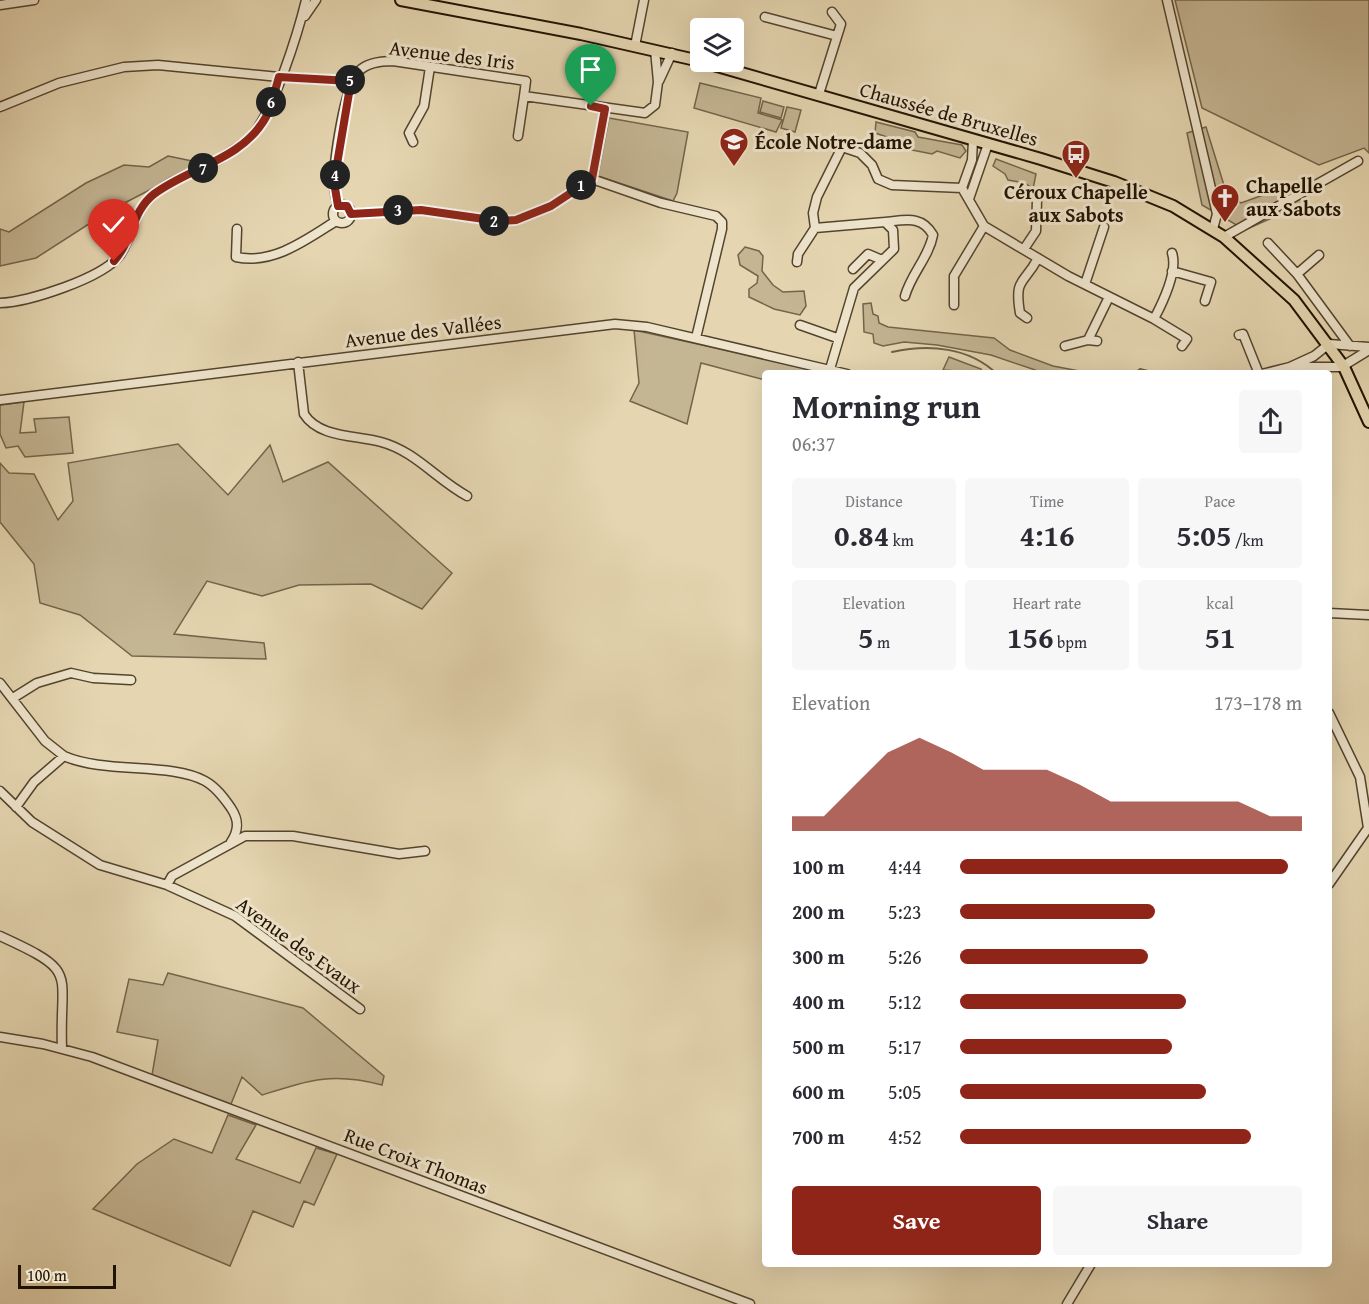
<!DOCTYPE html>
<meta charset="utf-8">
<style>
:root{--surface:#fff;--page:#f7f7f7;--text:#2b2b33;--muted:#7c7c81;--accent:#8f2418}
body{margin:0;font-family:"Gentium Book Plus",serif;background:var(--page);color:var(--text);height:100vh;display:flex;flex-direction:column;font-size:22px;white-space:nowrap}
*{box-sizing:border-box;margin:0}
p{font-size:20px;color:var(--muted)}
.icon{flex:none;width:33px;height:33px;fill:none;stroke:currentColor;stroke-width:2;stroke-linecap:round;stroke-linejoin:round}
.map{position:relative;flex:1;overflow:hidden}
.sheet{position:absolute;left:762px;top:370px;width:570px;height:897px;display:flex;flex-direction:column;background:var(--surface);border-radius:6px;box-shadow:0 6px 24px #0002}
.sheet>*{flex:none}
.tools{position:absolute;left:690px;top:18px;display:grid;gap:12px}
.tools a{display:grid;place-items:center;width:54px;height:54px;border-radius:6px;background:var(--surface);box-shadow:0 6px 24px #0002;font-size:30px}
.scale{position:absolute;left:18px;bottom:15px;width:98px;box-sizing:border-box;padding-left:6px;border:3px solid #221301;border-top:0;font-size:16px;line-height:21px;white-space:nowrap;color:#221301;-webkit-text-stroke:4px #eee4cc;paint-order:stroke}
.pin{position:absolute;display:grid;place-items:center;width:51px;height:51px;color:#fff;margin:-62px -26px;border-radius:50% 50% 50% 0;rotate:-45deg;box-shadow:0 0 6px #0007}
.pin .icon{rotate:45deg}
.km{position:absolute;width:30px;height:30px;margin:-15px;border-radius:50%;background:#222;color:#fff;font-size:16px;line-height:30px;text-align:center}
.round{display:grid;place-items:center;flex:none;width:63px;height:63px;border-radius:6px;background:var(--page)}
.overview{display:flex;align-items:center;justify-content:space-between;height:102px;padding:0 30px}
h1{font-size:33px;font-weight:800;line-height:45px}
.figures{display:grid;grid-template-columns:repeat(3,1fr);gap:9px;height:102px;padding:6px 30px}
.figures div{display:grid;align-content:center;border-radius:6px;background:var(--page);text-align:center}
.figures b{font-size:30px;font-weight:800}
.figures small{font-size:16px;font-weight:400}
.figures p{font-size:16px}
.chart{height:168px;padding:12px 30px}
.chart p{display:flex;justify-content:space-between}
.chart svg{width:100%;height:108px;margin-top:6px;fill:var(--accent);opacity:.7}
.primary-button{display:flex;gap:12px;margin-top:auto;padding:12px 30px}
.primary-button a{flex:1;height:69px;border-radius:6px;background:var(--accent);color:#fff;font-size:24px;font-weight:800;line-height:69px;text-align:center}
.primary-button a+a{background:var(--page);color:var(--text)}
ul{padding:0 30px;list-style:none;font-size:20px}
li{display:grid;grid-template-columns:96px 72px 1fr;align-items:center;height:45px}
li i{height:15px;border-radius:8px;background:var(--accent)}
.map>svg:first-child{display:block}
</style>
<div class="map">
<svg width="1369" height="1304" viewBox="0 0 1369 1304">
<rect width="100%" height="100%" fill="#e5d6b1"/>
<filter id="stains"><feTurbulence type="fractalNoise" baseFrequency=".00333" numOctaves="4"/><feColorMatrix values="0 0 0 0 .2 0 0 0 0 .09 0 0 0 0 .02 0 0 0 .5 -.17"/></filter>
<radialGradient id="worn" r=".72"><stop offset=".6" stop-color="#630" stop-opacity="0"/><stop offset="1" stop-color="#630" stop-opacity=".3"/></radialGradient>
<path fill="#c4b593" stroke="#73644a" stroke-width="1.5" d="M1175 0H1369V153L1364 148 1319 165 1202 108Z
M700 83 761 98 758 113 782 120 776 132 694 108Z
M763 101 784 107 781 118 760 112Z
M787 107 801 110 795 132 781 128Z
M609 118 688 132 677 193 673 201 598 176Z
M876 122 915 132 918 137 962 145 966 151 960 158 937 151 932 154 902 148 887 137 875 133Z
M1206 127 1227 195 1241 203 1294 184 1306 203 1245 230 1202 205 1187 133Z
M168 156 202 163 109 211 36 258 0 266V229L9 232 86 183 124 165 149 167Z
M996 159 1036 174 1033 189 1025 183 1008 180 1005 174 993 166Z
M745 247 759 251 763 256 762 271 773 285 783 292 804 291 806 306 800 315 774 309 749 297V289L757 283 758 276 740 265 738 255Z
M871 303 873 314 878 316 879 323 888 327 994 338 1010 350 1053 366 1090 373H1044L991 355 937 345 904 342 883 346 874 343 873 334 864 332 863 304Z
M634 330 829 373 765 374V380L701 363 687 424 630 401 639 383Z
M949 357 981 369 983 373 943 370Z
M24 402 20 433 36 432 34 419 69 417 73 453 25 457 18 446 6 448 0 434V405Z
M178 444 228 495 270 445 283 482 328 462 452 573 422 609 371 584 299 585 262 596 207 581 174 634 264 643 266 659 132 656 80 615 40 603 34 564 0 522V463L9 473 34 474 58 520 73 501 68 463Z
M168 973 303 1008 384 1076 382 1085C332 1072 310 1080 262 1095L242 1077 231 1104 152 1075 158 1040 117 1032 129 979 163 985Z
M228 1115 256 1125 236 1159 300 1183 316 1148 337 1154 314 1205 304 1201 293 1227 253 1211 230 1266 93 1209 137 1164 174 1139 212 1153Z"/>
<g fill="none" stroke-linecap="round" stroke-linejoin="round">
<path stroke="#6f6047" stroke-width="2" d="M892 352C929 344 969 347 997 374
M1133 374 1140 369 1152 372"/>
<g stroke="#53442d" stroke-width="11">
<path id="minor" d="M1167 0 1217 214 1213 229
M0 5 34 0
M305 16 316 0
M765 17 837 36
M635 46 644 0
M659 81 672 53
M819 94 841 24 832 12
M0 107 59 83 124 67 158 65 279 77 351 81
M518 136 524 96
M413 142 409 133 424 106 430 67
M592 179 605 109
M962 188 972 160 973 140
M969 199 988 144
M333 214a9 9 0 1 1 18 0a9 9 0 1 1-18 0Z
M338 206C336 198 334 191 334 183 334 161 344 86 359 71 367 63 381 61 393 61L526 81 524 96 645 113 655 105 658 82 655 50
M351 214 421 210 498 221 516 220 551 206 592 179 661 203 716 216 722 222V229L696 338
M885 222C906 220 922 215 933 235 929 257 911 274 905 296
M237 229 236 257C273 265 306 240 336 221
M1224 237 1358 161
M1268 243 1297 274 1350 346
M1024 249 1036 231 1037 200
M797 262 798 254 815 228
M853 269 868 254 882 260
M1172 271 1211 282 1205 301
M1297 274 1319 255
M1085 284 1104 227
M0 303C29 302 103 278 120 255 133 235 134 212 152 196 170 179 199 171 220 159 231 151 244 145 253 134 274 110 298 33 306 0
M954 305V276L984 226
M1027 318 1020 313C1014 277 1024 285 1038 258
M1154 319C1163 302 1178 271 1172 253
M800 325 837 338
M1239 335 1243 334 1259 374
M1088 340 1097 341
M1065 346 1088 340 1109 297
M298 362 304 414C319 438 356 435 381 442 415 451 437 480 467 496
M1343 366 1369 350
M1290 367 1314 356 1329 344 1369 347
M830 369 854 288 894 249 893 230 885 222 815 228 813 213 817 197 842 147 860 153 872 165 878 179 892 185 962 188 984 226 1068 276 1154 319 1187 339 1182 346
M1262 374 1290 367H1344
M0 400 615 324 647 327 847 374
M1329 613 1369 615
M0 683 45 741 64 756
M13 698 37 683 71 673 93 678 131 680
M1329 713 1360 777 1368 828 1329 884
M0 791 32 822 100 865 167 885 235 916 360 1009
M16 807 34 782 64 756C105 774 170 762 205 781 216 787 224 798 231 808 239 820 239 830 231 842
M167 885 172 876 245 836H293L399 854 425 851
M0 936C81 973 59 970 62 1048
M0 1037 43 1044 92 1057 750 1304
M1067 1304 1091 1264"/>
</g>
<g stroke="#221301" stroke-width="14">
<path id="major" d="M401 0 581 34 700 61
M703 62 1041 159 1114 182 1173 206 1224 237 1294 300 1344 367 1369 422"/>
</g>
<use href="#minor" stroke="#eee4cc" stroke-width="8"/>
<use href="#major" stroke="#e5d6b1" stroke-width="10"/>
</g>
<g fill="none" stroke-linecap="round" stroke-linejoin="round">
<g stroke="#fff" stroke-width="12">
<path id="route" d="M114 261C132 241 132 211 154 194 190 167 242 160 266 117 272 105 275 90 279 77L351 81 334 182 338 206H347L351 214 421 210 498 221 516 220 551 206 592 179 605 109 591 106"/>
</g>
<use href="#route" stroke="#8f2418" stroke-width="8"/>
</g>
<defs>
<g id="school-pin" transform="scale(1.5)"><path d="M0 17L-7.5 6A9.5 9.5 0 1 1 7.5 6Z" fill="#8f2418" stroke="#eee4cc"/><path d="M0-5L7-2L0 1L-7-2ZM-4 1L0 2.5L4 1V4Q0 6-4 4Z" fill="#fff"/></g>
<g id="bus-pin" transform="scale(1.5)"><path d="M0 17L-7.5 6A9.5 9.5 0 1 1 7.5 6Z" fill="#8f2418" stroke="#eee4cc"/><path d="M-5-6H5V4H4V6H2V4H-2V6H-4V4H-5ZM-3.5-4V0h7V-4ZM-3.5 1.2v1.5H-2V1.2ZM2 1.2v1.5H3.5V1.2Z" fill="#fff"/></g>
<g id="church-pin" transform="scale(1.5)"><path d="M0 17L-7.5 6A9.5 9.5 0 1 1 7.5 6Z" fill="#8f2418" stroke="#eee4cc"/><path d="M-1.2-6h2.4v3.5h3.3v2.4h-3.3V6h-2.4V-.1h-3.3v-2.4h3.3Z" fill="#fff"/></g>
</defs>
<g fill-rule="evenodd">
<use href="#school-pin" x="734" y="142"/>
<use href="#bus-pin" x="1076" y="154"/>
<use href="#church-pin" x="1225" y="198"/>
</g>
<g text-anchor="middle" stroke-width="6" stroke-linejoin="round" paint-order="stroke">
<g font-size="20" fill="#221301" stroke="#eee4cc">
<text transform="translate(452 55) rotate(7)" y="7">Avenue des Iris</text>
<text transform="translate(949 114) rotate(16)" y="7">Chaussée de Bruxelles</text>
<text transform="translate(423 331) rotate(-7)" y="7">Avenue des Vallées</text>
<text transform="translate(299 945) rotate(36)" y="7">Avenue des Evaux</text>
<text transform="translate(416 1161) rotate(21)" y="7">Rue Croix Thomas</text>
</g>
<g font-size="20" font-weight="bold" fill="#221301" stroke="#eee4cc" text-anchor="start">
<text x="755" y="149">École Notre-dame</text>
<text x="1246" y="193">Chapelle<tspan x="1246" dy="23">aux Sabots</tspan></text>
<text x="1076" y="199" text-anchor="middle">Céroux Chapelle<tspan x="1076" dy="23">aux Sabots</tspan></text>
</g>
</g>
<rect width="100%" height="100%" filter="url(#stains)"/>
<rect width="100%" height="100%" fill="url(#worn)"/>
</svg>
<div class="tools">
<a><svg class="icon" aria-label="layers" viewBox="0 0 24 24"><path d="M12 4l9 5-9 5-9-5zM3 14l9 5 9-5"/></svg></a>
</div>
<div class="scale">100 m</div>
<div class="pin" style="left:591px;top:106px;background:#1e9e55"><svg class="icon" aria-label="arrive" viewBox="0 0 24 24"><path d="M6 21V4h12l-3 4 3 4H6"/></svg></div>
<div class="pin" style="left:114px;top:261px;background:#d93025"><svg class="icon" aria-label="check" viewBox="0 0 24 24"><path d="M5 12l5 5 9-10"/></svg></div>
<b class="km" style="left:581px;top:185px">1</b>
<b class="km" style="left:494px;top:221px">2</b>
<b class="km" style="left:398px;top:210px">3</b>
<b class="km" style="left:335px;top:175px">4</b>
<b class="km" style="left:350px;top:80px">5</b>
<b class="km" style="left:271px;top:102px">6</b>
<b class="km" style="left:203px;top:168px">7</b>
<section class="sheet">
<div class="overview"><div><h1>Morning run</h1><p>06:37</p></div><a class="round"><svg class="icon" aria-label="share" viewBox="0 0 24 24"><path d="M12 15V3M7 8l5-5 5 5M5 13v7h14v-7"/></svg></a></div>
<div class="figures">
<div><p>Distance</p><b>0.84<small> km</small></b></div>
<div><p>Time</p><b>4:16</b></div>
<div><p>Pace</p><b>5:05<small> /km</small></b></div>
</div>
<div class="figures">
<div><p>Elevation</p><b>5<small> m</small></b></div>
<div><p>Heart rate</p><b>156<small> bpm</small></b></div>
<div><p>kcal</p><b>51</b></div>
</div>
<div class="chart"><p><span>Elevation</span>173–178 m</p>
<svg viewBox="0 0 160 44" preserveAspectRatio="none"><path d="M0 44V38L10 38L20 25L30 12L40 6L50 12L60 19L70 19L80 19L90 25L100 32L110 32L120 32L130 32L140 32L150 38L160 38V44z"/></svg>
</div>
<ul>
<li><b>100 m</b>4:44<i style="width:96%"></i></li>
<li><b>200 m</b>5:23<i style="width:57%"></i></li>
<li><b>300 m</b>5:26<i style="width:55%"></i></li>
<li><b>400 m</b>5:12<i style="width:66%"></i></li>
<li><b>500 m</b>5:17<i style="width:62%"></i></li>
<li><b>600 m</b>5:05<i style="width:72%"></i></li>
<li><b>700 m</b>4:52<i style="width:85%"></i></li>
</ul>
<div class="primary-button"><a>Save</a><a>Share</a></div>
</section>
</div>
